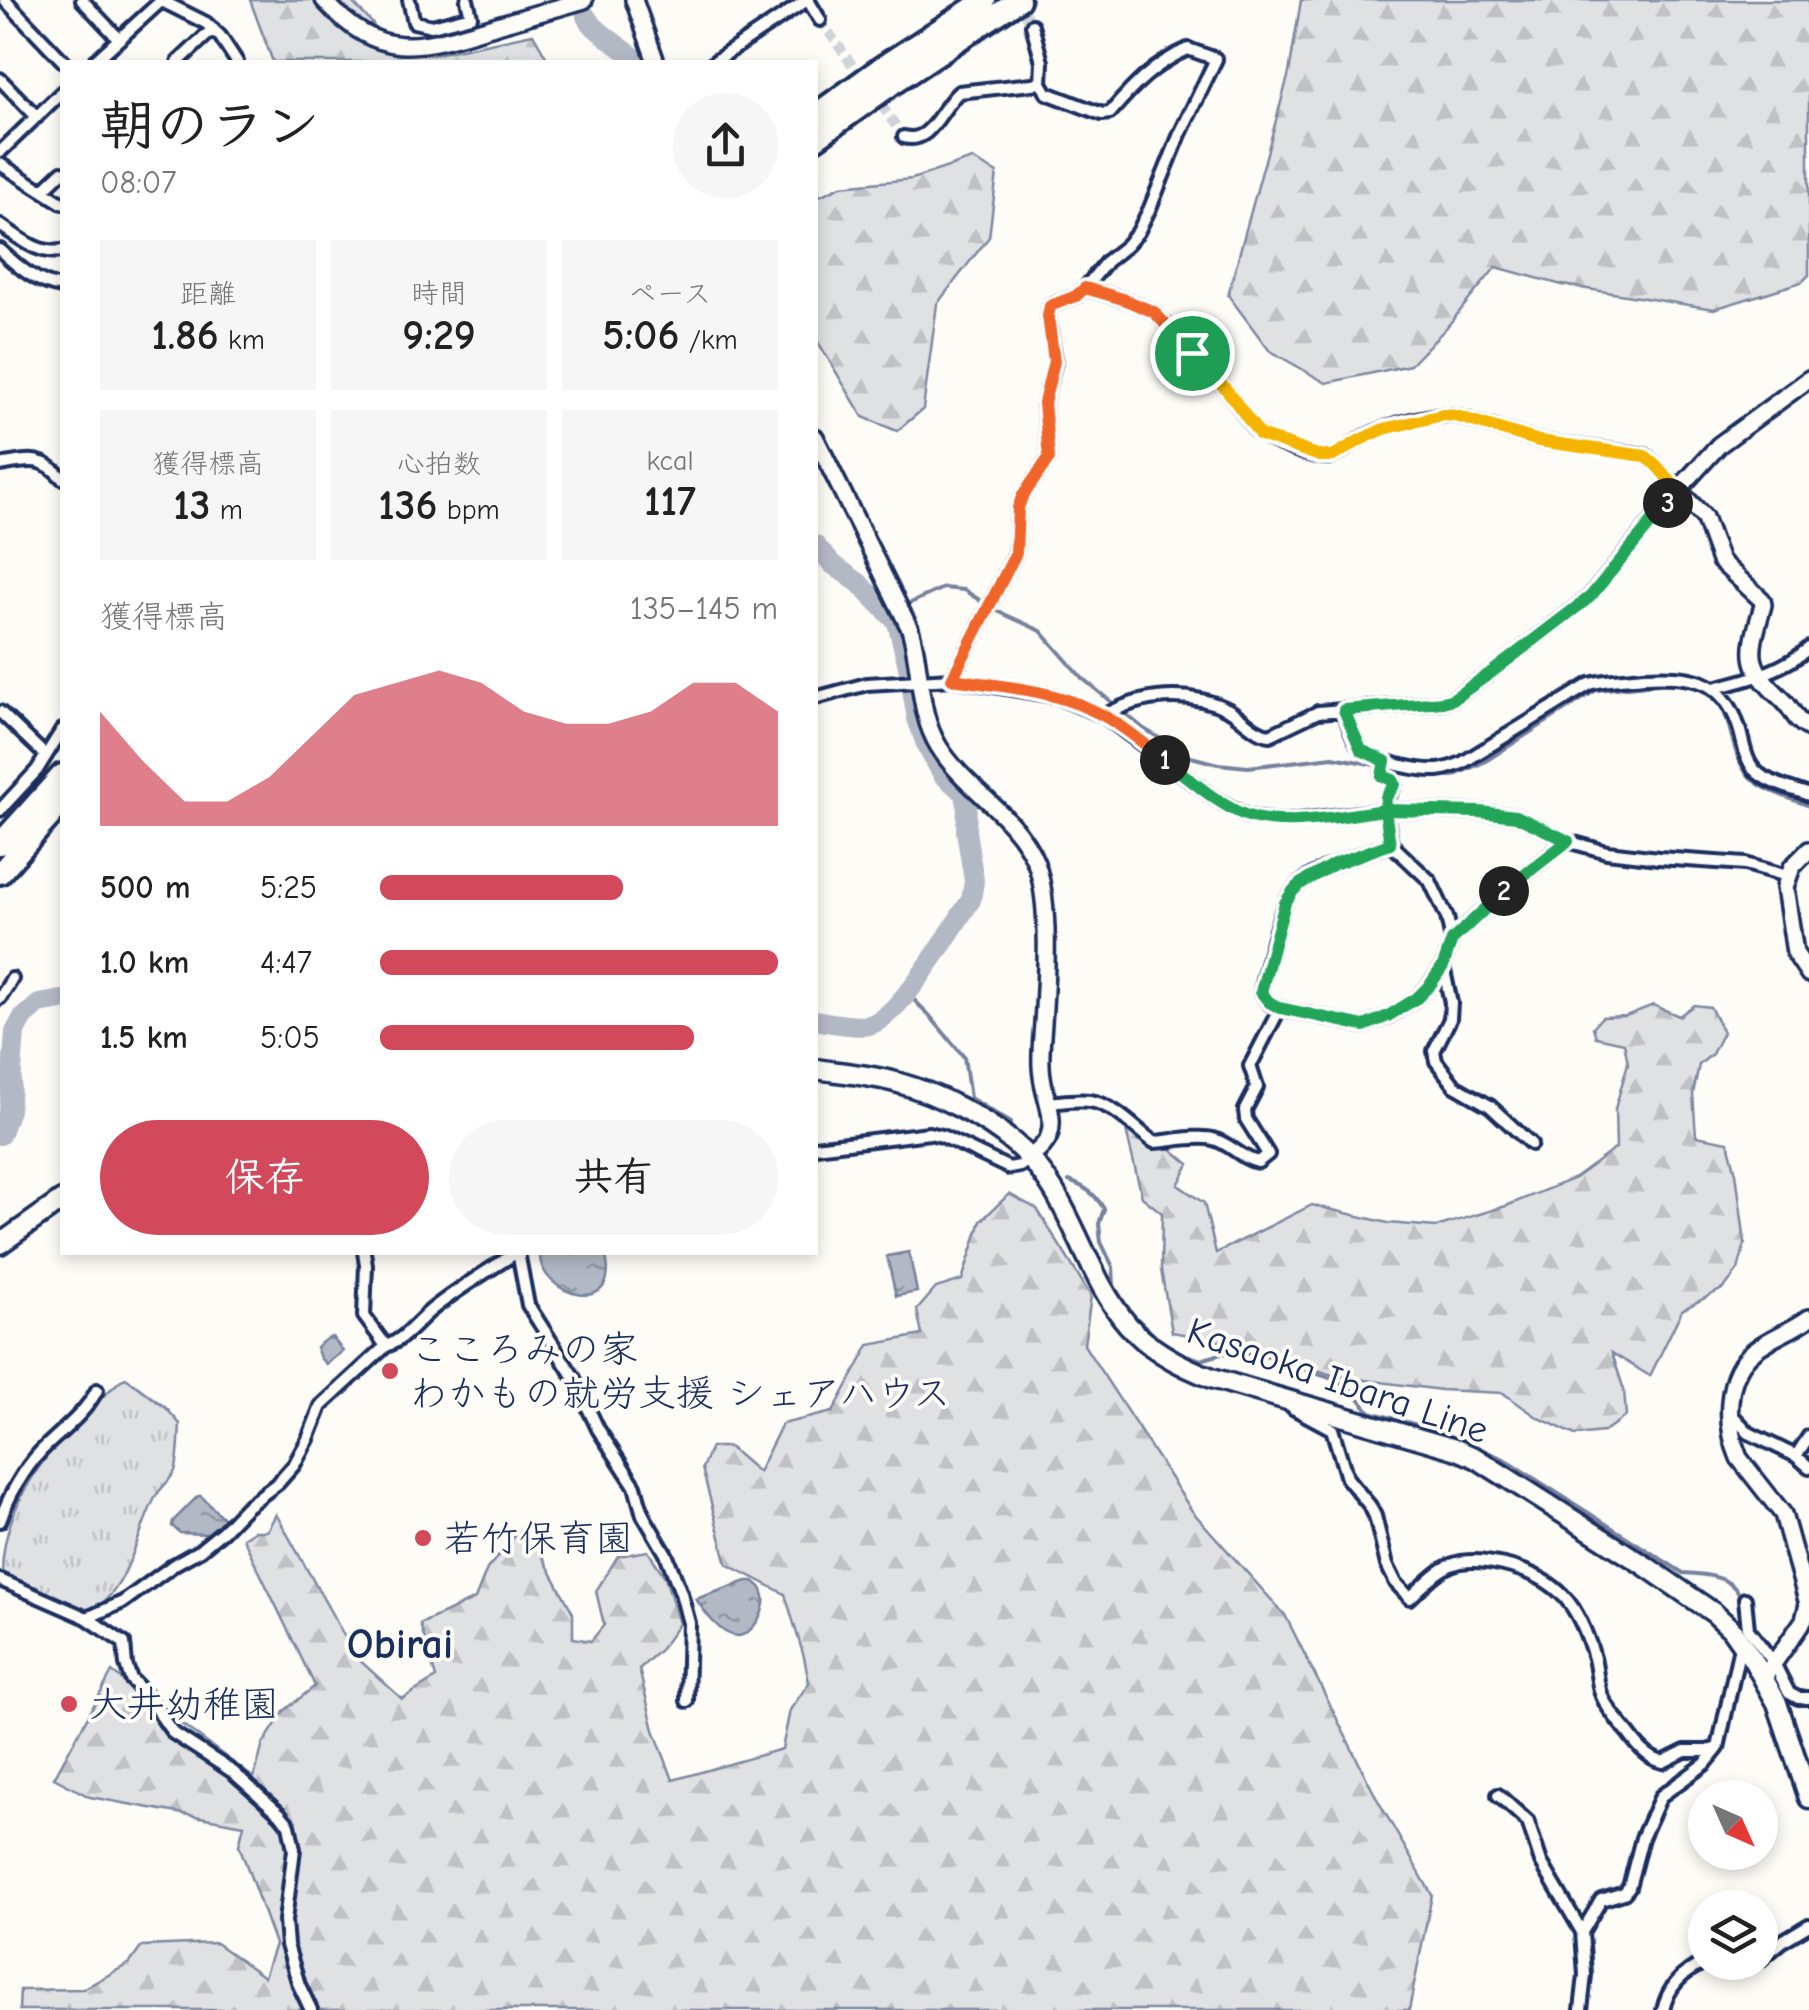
<!DOCTYPE html>
<html lang="ja">
<meta charset="utf-8">
<style>
:root{--surface:#fff;--page:#f6f6f6;--text:#222;--muted:#767676;--accent:#d1495b}
body{margin:0;font-family:"Comic Neue","Klee One",sans-serif;background:var(--page);color:var(--text);height:100vh;display:flex;flex-direction:column;font-size:38px;white-space:nowrap}
*{box-sizing:border-box;margin:0}
p{font-size:32px;color:var(--muted)}
.icon{flex:none;width:55px;height:55px;fill:none;stroke:currentColor;stroke-width:2;stroke-linecap:round;stroke-linejoin:round}
.map{position:relative;flex:1;overflow:hidden}
.panel{position:absolute;left:60px;top:60px;width:758px;height:1195px;display:flex;flex-direction:column;background:var(--surface);border-radius:0px;box-shadow:0 5px 15px #0003}
.panel>*{flex:none}
.needle{width:65px;rotate:135deg}
.fabs{position:absolute;left:1688px;top:1780px;display:grid;gap:20px}
.fabs a{display:grid;place-items:center;width:90px;height:90px;border-radius:50%;background:var(--surface);box-shadow:0 5px 15px #0003;font-size:50px}
.pin{position:absolute;display:grid;place-items:center;width:85px;height:85px;color:#fff;margin:-42px;border:5px solid #fff;border-radius:50%;box-shadow:0 2px 10px #0007}
.km{position:absolute;width:50px;height:50px;margin:-25px;border-radius:50%;background:#222;color:#fff;font-size:28px;line-height:50px;text-align:center}
.round{display:grid;place-items:center;flex:none;width:105px;height:105px;border-radius:52px;background:var(--page)}
.headline{display:flex;align-items:center;justify-content:space-between;height:170px;padding:0 40px}
h1{font-size:55px;font-weight:600;line-height:75px}
.metrics{display:grid;grid-template-columns:repeat(3,1fr);gap:15px;height:170px;padding:10px 40px}
.metrics div{display:grid;align-content:center;border-radius:0px;background:var(--page);text-align:center}
.metrics b{font-size:42px;font-weight:600}
.metrics small{font-size:28px;font-weight:400}
.metrics p{font-size:28px}
.chart{height:280px;padding:20px 40px}
.chart p{display:flex;justify-content:space-between}
.chart svg{width:100%;height:180px;margin-top:10px;fill:var(--accent);opacity:.7}
.primary-button{display:flex;gap:20px;margin-top:auto;padding:20px 40px}
.primary-button a{flex:1;height:115px;border-radius:60px;background:var(--accent);color:#fff;font-size:40px;font-weight:600;line-height:115px;text-align:center}
.primary-button a+a{background:var(--page);color:var(--text)}
ul{padding:0 40px;list-style:none;font-size:32px}
li{display:grid;grid-template-columns:160px 120px 1fr;align-items:center;height:75px}
li i{height:25px;border-radius:12px;background:var(--accent)}
.map>svg:first-child{display:block}
</style>
<div class="map">
<svg width="1809" height="2010" viewBox="0 0 1809 2010">
<defs>
<pattern id="forest-firs" width="22" height="20" patternUnits="userSpaceOnUse" patternTransform="scale(2.5)"><rect width="22" height="20" fill="#e0e1e3"/><path d="M5 1l3.5 6h-7zM16 11l3.5 6h-7z" fill="#c0c1c5"/></pattern>
<pattern id="park-tufts" width="24" height="20" patternUnits="userSpaceOnUse" patternTransform="scale(2.5)"><rect width="24" height="20" fill="#e0e1e3"/><path d="M3 7l-1-3M5 7V3M7 7l1-3M15 17l-1-3M17 17v-4M19 17l1-3" fill="none" stroke="#c0c1c5"/></pattern>
<pattern id="water-ripples" width="26" height="14" patternUnits="userSpaceOnUse" patternTransform="scale(2.5)"><rect width="26" height="14" fill="#b3b8c5"/><path d="M2 4q2-2 4 0t4 0M15 11q2-2 4 0t4 0" fill="none" stroke="#9196a3"/></pattern>
</defs>
<rect width="100%" height="100%" fill="#fdfcf7"/>
<filter id="ink" filterUnits="userSpaceOnUse"><feTurbulence type="fractalNoise" baseFrequency=".01" numOctaves="2"/><feDisplacementMap in="SourceGraphic" scale="20" xChannelSelector="R" yChannelSelector="G"/><feConvolveMatrix kernelMatrix="1 2 1 2 8 2 1 2 1" color-interpolation-filters="sRGB"/></filter>
<g filter="url(#ink)">
<path fill="url(#forest-firs)" stroke="#7e88a0" stroke-width="2.5" d="M250 0H350L372 23 390 51 432 55 533 34 549 62H273Z
M1301 0H1809V275L1802 282 1714 309 1562 285 1496 267 1446 328 1410 365 1326 383 1269 350 1228 295 1289 73Z
M972 159 997 173 989 237 937 304 923 409 897 431 863 417 815 337V198L841 186 912 179Z
M1653 1005 1679 1016 1694 1005 1710 1007 1723 1032 1712 1054 1699 1065 1693 1094 1696 1136 1728 1142 1736 1173 1745 1243 1738 1270 1724 1288 1682 1310 1650 1376 1612 1353 1624 1390 1626 1416 1603 1432 1575 1435 1537 1417 1503 1393 1441 1390 1335 1376 1246 1346 1172 1332 1161 1270 1162 1213 1142 1197 1123 1118 1138 1121 1189 1164 1178 1185 1204 1203 1216 1253 1312 1205 1388 1223 1436 1227 1506 1206 1575 1178 1616 1148 1615 1109 1628 1063 1624 1043 1596 1037 1593 1027 1602 1017 1626 1016Z
M1009 1194 1037 1209 1091 1296 1084 1345 1192 1511 1285 1615 1376 1797 1432 1895 1409 2010H19L20 1990 83 1989 130 1963 142 1946 216 1943 264 1977 275 1944 239 1845 244 1825 90 1797 54 1778 112 1672 254 1778 263 1744 284 1711 315 1686 243 1538 254 1531H267L276 1514 356 1657 402 1699 436 1678 420 1624 475 1599 487 1569 525 1524 573 1613V1638L591 1641 604 1625 596 1591 618 1556 648 1551 665 1577 679 1624 660 1650 639 1669 654 1730 673 1780 782 1749 790 1710 809 1683 804 1657 785 1594 727 1564 702 1468 711 1447H729L758 1472 782 1424 833 1412 869 1345 922 1335 917 1310 936 1288 962 1280 981 1221Z"/>
<path fill="url(#park-tufts)" stroke="#7e88a0" stroke-width="2.5" d="M126 1378 166 1408 180 1424C179 1436 179 1460 175 1471 171 1480 161 1487 156 1496 136 1532 128 1600 84 1613L2 1578C0 1494 65 1430 121 1380Z"/>
<path fill="url(#water-ripples)" stroke="#76819c" stroke-width="2.5" d="M909 1252 917 1292 896 1296 887 1256Z
M540 1253H605C624 1321 537 1295 540 1253Z
M332 1337 343 1351 326 1364 320 1358 316 1347 326 1339Z
M198 1496H201L225 1520 207 1534 180 1533 172 1526 173 1521Z
M747 1581H753C758 1585 761 1586 763 1593 769 1607 753 1636 737 1636 720 1635 704 1611 696 1599Z"/>
<g fill="none" stroke-linecap="round" stroke-linejoin="round">
<path stroke="#76819c" stroke-width="4" d="M904 606 943 588 964 590 993 609 1041 631 1082 678 1144 729 1191 757 1218 764 1248 767 1333 757 1381 766
M1707 690C1737 713 1726 754 1752 779 1767 792 1791 798 1809 806
M1395 769 1414 775 1453 776 1484 762 1596 690 1679 682
M907 993 929 1015 964 1057 970 1098 1011 1123
M1069 1181C1086 1187 1095 1194 1104 1209L1099 1224 1101 1242 1113 1267 1114 1286 1129 1311 1158 1339 1183 1354 1201 1360 1224 1353 1260 1354 1336 1380 1355 1393 1370 1412 1435 1430 1502 1458 1683 1573C1705 1574 1735 1576 1741 1600
M1777 1681 1784 1694 1809 1764"/>
<path stroke="#b3b8c5" stroke-width="20" d="M586 16C592 30 626 50 640 62
M815 545 832 564 859 583 897 622 908 666 917 719 927 747 943 775 965 794 967 806 966 831 974 881 971 900C951 929 901 1017 869 1025 858 1028 827 1022 815 1020
M0 1135 9 1110 15 1032 22 1019 39 1004 62 1000"/>
<path stroke="#d0d3d8" stroke-width="10" stroke-dasharray="10 5" stroke-linecap="butt" d="M1017 0 1032 25
M820 20 904 137"/>
<g stroke="#1b2f5e" stroke-width="18">
<path id="street" d="M5 0 64 62
M82 0 119 39
M160 0 206 23 220 36 237 62
M409 0 414 22 432 26 471 16 467 0
M808 0 820 20
M94 62 161 1
M178 62 213 29
M714 62 807 0
M0 79 37 117
M904 137C931 145 941 107 959 92L1041 83
M0 152 62 92
M0 164 62 203
M43 190 62 172
M0 225C20 238 38 255 62 251
M0 250C18 267 38 284 62 287
M1085 288 1123 299 1154 312 1226 389 1256 431C1268 441 1314 459 1330 457 1342 454 1353 443 1364 437 1391 424 1427 413 1456 416L1539 441 1645 455 1655 464 1678 490 1589 597 1492 672 1453 699 1443 702 1318 712 1270 735C1254 733 1243 718 1229 710 1190 690 1141 694 1104 716
M0 465C28 460 42 455 62 478
M952 679 1016 553 1018 508 1022 497 1049 458 1044 403 1055 361 1048 316 1050 306 1076 296 1085 288 1107 261 1126 246 1138 232 1150 208 1180 134 1216 59 1188 49C1154 64 1133 86 1110 113L1102 114 1047 93 1041 83 1042 62 1032 25
M1714 688C1748 680 1782 671 1809 648
M815 698 867 684 952 679 1054 696 1104 716 1217 800 1247 816 1276 821H1292L1385 810 1480 812 1516 816 1567 841 1607 852 1659 858 1745 864 1787 876
M1343 710C1348 721 1352 737 1360 748 1371 762 1421 771 1438 770 1447 769 1454 766 1462 763L1590 684C1608 679 1626 679 1644 677 1688 675 1722 677 1738 725 1744 741 1744 763 1759 774 1771 784 1794 789 1809 795
M0 712 46 756
M1385 761 1382 775 1393 780 1395 784 1385 804 1391 844 1430 881 1447 917 1452 940
M0 810 37 770 62 730
M1391 844C1357 857 1300 868 1285 904 1275 927 1270 955 1263 979L1261 992 1269 1003 1280 1008 1363 1026 1389 1016 1417 998 1429 985 1443 966 1452 940 1463 929 1500 895 1567 841
M1443 966 1451 1003 1450 1019 1434 1051 1436 1061 1455 1086 1490 1106 1531 1144
M0 998 12 979
M1048 1103C1061 1102 1077 1099 1090 1101 1115 1105 1134 1128 1154 1142 1170 1141 1199 1135 1213 1139 1230 1143 1241 1159 1258 1162L1268 1154 1246 1119 1245 1110 1257 1087 1250 1066 1280 1008
M815 1147 929 1133 942 1136 1009 1168 1020 1166 1029 1159
M364 1252 366 1265 364 1316 386 1346
M518 1252 528 1305 573 1376 598 1429 635 1486 643 1515 666 1554 681 1593 689 1623 687 1701
M1293 1408 1332 1429 1347 1478 1370 1506 1375 1516 1387 1565 1396 1583 1410 1598C1444 1565 1454 1554 1504 1565 1559 1578 1579 1605 1594 1658 1597 1670 1597 1684 1602 1696 1607 1709 1619 1722 1628 1733 1637 1745 1648 1759 1663 1762L1685 1751H1707L1718 1748
M1731 1414 1749 1433 1796 1456 1809 1436
M1796 1456 1809 1467
M0 1521C8 1497 24 1469 41 1451 60 1432 85 1414 97 1390
M0 1580 87 1618 124 1643 126 1665 131 1679 147 1696 173 1733 233 1772 280 1814 289 1825 294 1849 285 1921 287 1945 299 1985 311 2010
M1745 1599 1748 1629 1774 1663 1789 1693 1798 1698H1809
M87 1618 123 1602 175 1564 200 1550 223 1531 246 1507 278 1483 294 1465 308 1439 321 1406 386 1346C404 1340 416 1323 430 1311 457 1289 488 1271 517 1252
M1498 1795 1528 1822 1541 1862 1582 1932 1585 1975 1581 2010
M1582 1932 1601 1900 1624 1893 1629 1887 1642 1838 1661 1796 1705 1764 1718 1748 1741 1642
M1760 1960 1784 1940 1809 1925
M1727 1962 1743 1965 1755 1962
M1663 2010C1668 1986 1683 1972 1705 1962"/>
</g>
<g stroke="#1b2f5e" stroke-width="22">
<path id="secondary" d="M324 0C381 63 421 48 494 26 524 17 554 9 584 0
M634 0 656 62
M1809 379 1719 445 1678 490 1704 517 1720 561 1762 600 1763 605C1750 652 1743 664 1782 699 1794 710 1793 720 1809 728
M815 437 910 629C922 667 917 712 939 747 965 789 1017 815 1036 863 1051 904 1046 979 1043 1023 1042 1040 1039 1059 1042 1076 1044 1095 1056 1117 1049 1136 1046 1145 1036 1152 1029 1159
M1809 850 1792 867 1785 887 1795 953 1809 974
M1764 1677 1804 1620 1808 1604 1783 1514 1739 1458C1725 1425 1724 1374 1755 1350 1771 1337 1792 1331 1809 1318"/>
</g>
<g stroke="#1b2f5e" stroke-width="25">
<path id="primary" d="M815 1069C842 1073 872 1075 899 1083 938 1094 983 1117 1014 1143 1072 1191 1081 1270 1128 1325 1150 1350 1180 1366 1212 1378L1458 1450 1476 1458 1644 1565 1714 1613 1731 1629 1753 1660 1777 1703 1809 1798
M0 1244 62 1200"/>
</g>
<g stroke="#1b2f5e" stroke-width="28">
<path id="highway" d="M815 115 879 69 985 0
M815 139 892 84 1019 0
M0 844 62 775
M0 873 62 803"/>
</g>
<use href="#street" stroke="#fdfcf7" stroke-width="10"/>
<use href="#secondary" stroke="#fdfcf7" stroke-width="15"/>
<use href="#primary" stroke="#fdfcf7" stroke-width="18"/>
<use href="#highway" stroke="#fdfcf7" stroke-width="20"/>
</g>
</g>
<g fill="none" stroke-linecap="round" stroke-linejoin="round" filter="url(#ink)">
<g stroke="#fff" stroke-width="20">
<path id="split-1" d="M1165 760C1142 742 1119 722 1092 710 1049 689 999 686 952 679L1016 553 1018 508 1022 497 1049 458 1044 403 1054 361 1048 316 1050 306 1076 296 1085 288 1123 299 1154 312 1192 353"/>
</g>
<g stroke="#fff" stroke-width="20">
<path id="split-2" d="M1165 760C1188 777 1210 798 1236 811 1276 832 1342 815 1385 810L1390 844 1334 864 1300 884 1293 891 1285 903 1261 992 1269 1002 1280 1008 1364 1026 1388 1016 1417 998 1430 985 1443 966 1452 940 1504 891"/>
</g>
<g stroke="#fff" stroke-width="20">
<path id="split-3" d="M1504 891 1568 841 1516 816 1480 812 1385 810 1386 797 1395 784 1393 780 1382 776 1385 761 1361 750 1344 710 1443 702 1453 699 1492 672 1590 597 1668 503"/>
</g>
<g stroke="#fff" stroke-width="20">
<path id="split-4" d="M1192 353 1226 389 1260 435 1320 456H1333L1362 439 1384 429 1443 415 1456 416 1539 441 1645 456 1655 464 1678 490 1668 503"/>
</g>
<use href="#split-1" stroke="#f0652b" stroke-width="12"/>
<use href="#split-2" stroke="#22a559" stroke-width="12"/>
<use href="#split-3" stroke="#22a559" stroke-width="12"/>
<use href="#split-4" stroke="#f5b400" stroke-width="12"/>
</g>
<g fill="#d1495b" stroke="#fdfcf7" stroke-width="4">
<circle cx="390" cy="1371" r="10"/>
<circle cx="423" cy="1538" r="10"/>
<circle cx="69" cy="1704" r="10"/>
</g>
<g text-anchor="middle" stroke-width="8" stroke-linejoin="round" paint-order="stroke">
<g font-size="38" fill="#1b2f5e" stroke="#fdfcf7" text-anchor="start">
<text x="410" y="1362">こころみの家<tspan x="410" dy="44">わかもの就労支援 シェアハウス</tspan></text>
<text x="443" y="1551">若竹保育園</text>
<text x="89" y="1717">大井幼稚園</text>
</g>
<g font-size="38" fill="#1b2f5e" stroke="#fdfcf7">
<text transform="translate(1338 1380) rotate(19)" y="13">Kasaoka Ibara Line</text>
</g>
<g font-size="42" font-weight="bold" fill="#1b2f5e" stroke="#fdfcf7">
<text x="400" y="1658">Obirai</text>
</g>
</g>
</svg>
<div class="fabs">
<a><svg class="needle" viewBox="-14 -14 28 28"><path d="M0-13l5 13h-10z" fill="#e53935"/><path d="M0 13l5-13h-10z" fill="#767676"/></svg></a>
<a><svg class="icon" aria-label="layers" viewBox="0 0 24 24"><path d="M12 4l9 5-9 5-9-5zM3 14l9 5 9-5"/></svg></a>
</div>
<div class="pin" style="left:1192px;top:353px;background:#1e9e55"><svg class="icon" aria-label="arrive" viewBox="0 0 24 24"><path d="M6 21V4h12l-3 4 3 4H6"/></svg></div>
<b class="km" style="left:1165px;top:760px">1</b>
<b class="km" style="left:1504px;top:891px">2</b>
<b class="km" style="left:1668px;top:503px">3</b>
<section class="panel">
<div class="headline"><div><h1>朝のラン</h1><p>08:07</p></div><a class="round"><svg class="icon" aria-label="share" viewBox="0 0 24 24"><path d="M12 15V3M7 8l5-5 5 5M5 13v7h14v-7"/></svg></a></div>
<div class="metrics">
<div><p>距離</p><b>1.86<small> km</small></b></div>
<div><p>時間</p><b>9:29</b></div>
<div><p>ペース</p><b>5:06<small> /km</small></b></div>
</div>
<div class="metrics">
<div><p>獲得標高</p><b>13<small> m</small></b></div>
<div><p>心拍数</p><b>136<small> bpm</small></b></div>
<div><p>kcal</p><b>117</b></div>
</div>
<div class="chart"><p><span>獲得標高</span>135–145 m</p>
<svg viewBox="0 0 160 44" preserveAspectRatio="none"><path d="M0 44V16L10 28L20 38L30 38L40 32L50 22L60 12L70 9L80 6L90 9L100 16L110 19L120 19L130 16L140 9L150 9L160 16V44z"/></svg>
</div>
<ul>
<li><b>500 m</b>5:25<i style="width:61%"></i></li>
<li><b>1.0 km</b>4:47<i style="width:100%"></i></li>
<li><b>1.5 km</b>5:05<i style="width:79%"></i></li>
</ul>
<div class="primary-button"><a>保存</a><a>共有</a></div>
</section>
</div>
